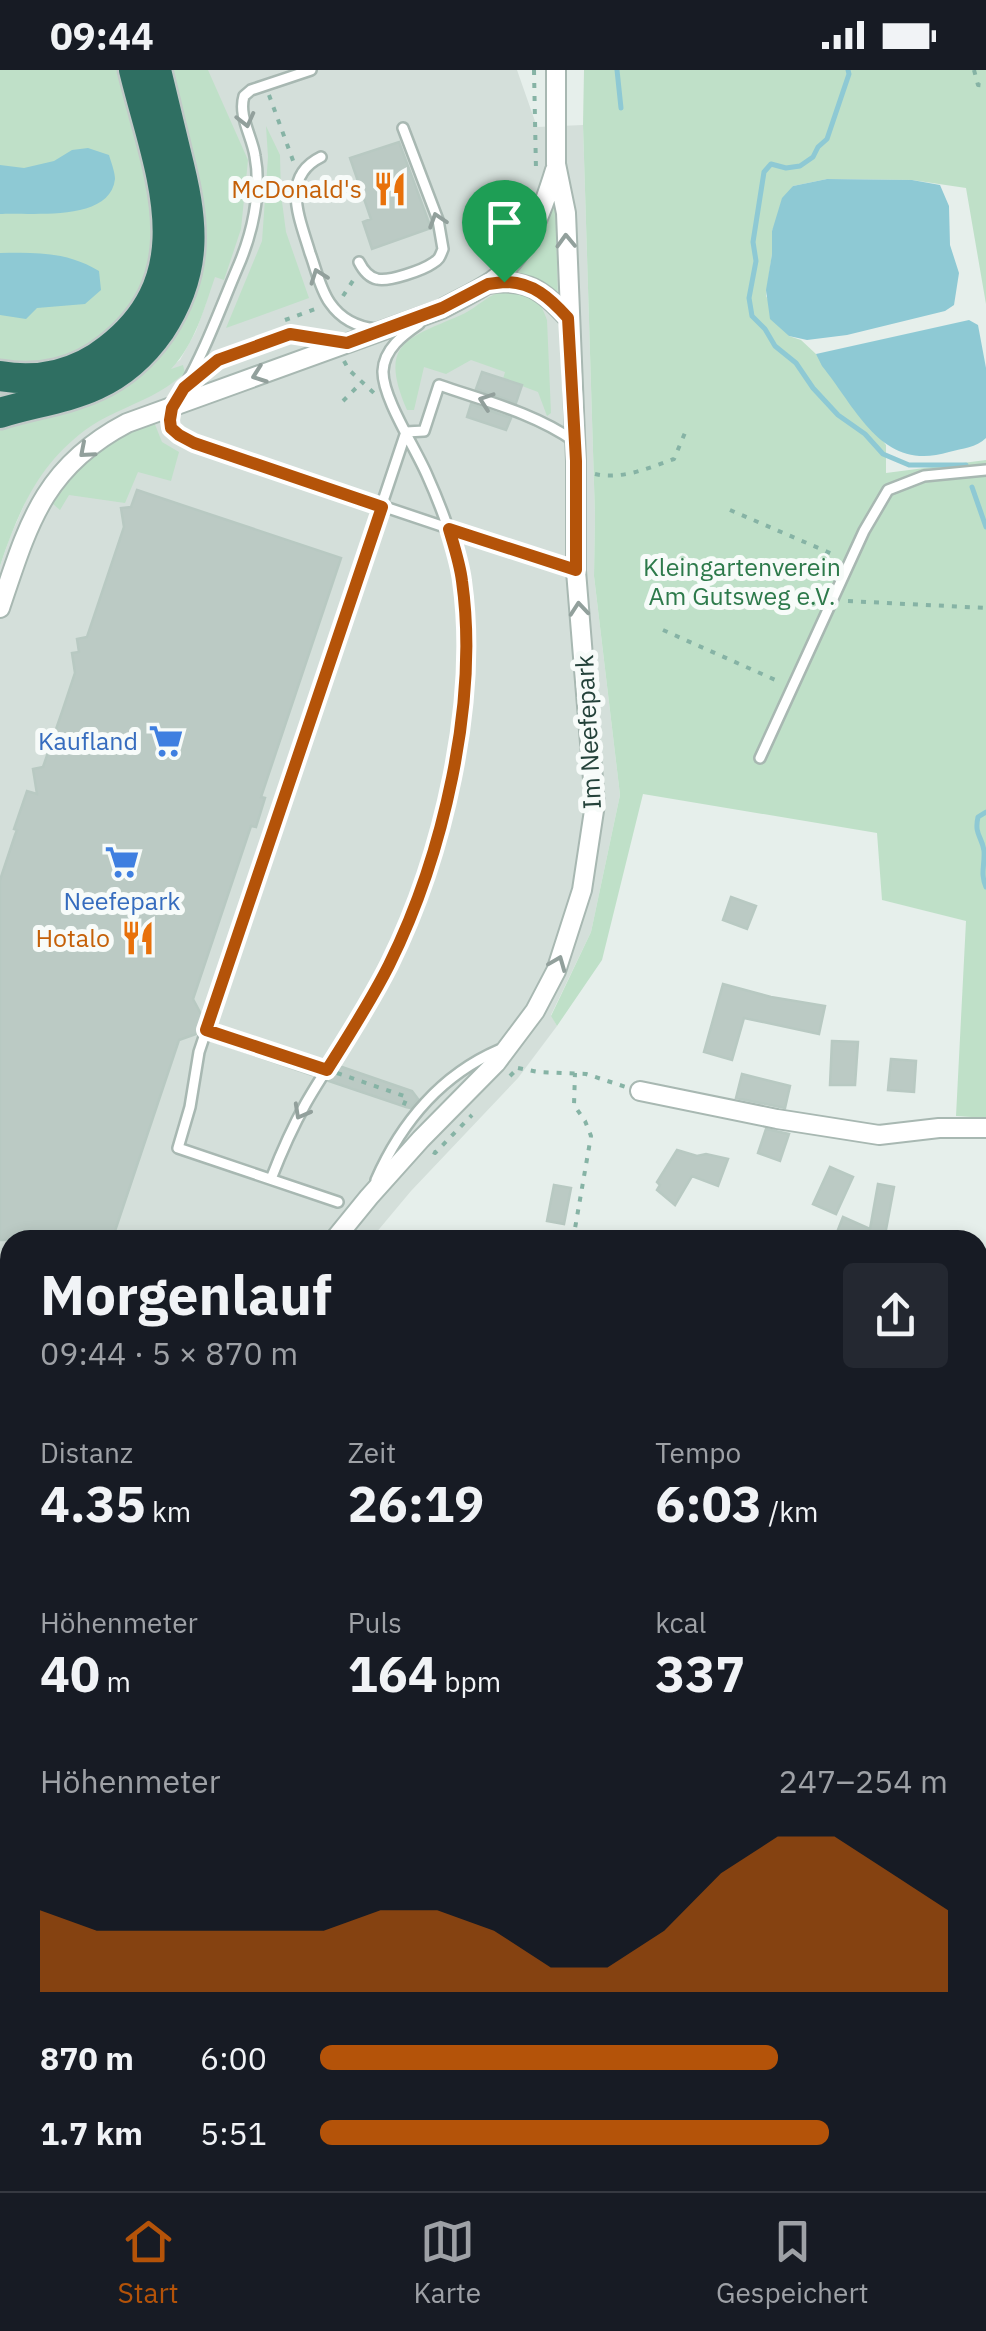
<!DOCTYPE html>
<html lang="de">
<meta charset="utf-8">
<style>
:root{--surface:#171b24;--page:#242831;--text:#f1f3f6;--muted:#9ea1a6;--line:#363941;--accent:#b45309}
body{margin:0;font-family:"IBM Plex Sans",sans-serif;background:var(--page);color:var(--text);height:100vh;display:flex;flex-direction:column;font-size:38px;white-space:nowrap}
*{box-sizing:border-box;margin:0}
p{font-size:32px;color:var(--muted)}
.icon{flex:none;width:55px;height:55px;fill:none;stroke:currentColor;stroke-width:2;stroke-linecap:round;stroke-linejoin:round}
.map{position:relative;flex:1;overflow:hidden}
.drawer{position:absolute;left:0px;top:1160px;width:988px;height:962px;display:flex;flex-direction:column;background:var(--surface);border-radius:30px 30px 0 0;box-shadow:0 5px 15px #0003}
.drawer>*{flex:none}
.pin{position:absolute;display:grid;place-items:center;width:85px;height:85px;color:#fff;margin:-102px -42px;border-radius:50% 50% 50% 0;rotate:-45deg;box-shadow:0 0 10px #0007}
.pin .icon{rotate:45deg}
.round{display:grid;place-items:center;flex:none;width:105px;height:105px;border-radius:10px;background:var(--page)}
.head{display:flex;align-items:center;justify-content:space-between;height:170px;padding:0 40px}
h1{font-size:55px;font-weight:700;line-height:75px}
.metrics{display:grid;grid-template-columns:repeat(3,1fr);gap:15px;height:170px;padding:10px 40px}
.metrics div{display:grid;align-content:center}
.metrics b{font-size:50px;font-weight:700}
.metrics small{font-size:28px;font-weight:400}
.metrics p{font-size:28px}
.chart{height:280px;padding:20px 40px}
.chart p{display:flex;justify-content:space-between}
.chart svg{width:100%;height:180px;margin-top:10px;fill:var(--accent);opacity:.7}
ul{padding:0 40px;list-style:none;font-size:32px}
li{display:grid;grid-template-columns:160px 120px 1fr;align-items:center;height:75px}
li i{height:25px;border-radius:12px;background:var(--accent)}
.status{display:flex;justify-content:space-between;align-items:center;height:70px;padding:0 50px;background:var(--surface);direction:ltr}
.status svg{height:28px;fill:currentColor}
.menu{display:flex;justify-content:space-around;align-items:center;height:140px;border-top:2px solid var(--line);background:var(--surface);font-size:28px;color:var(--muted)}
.menu a{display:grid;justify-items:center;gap:5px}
.menu .selected{color:var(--accent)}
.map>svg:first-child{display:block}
</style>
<div class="status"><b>09:44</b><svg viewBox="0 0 49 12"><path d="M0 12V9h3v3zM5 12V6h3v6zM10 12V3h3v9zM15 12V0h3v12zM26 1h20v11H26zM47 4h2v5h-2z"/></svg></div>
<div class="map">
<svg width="986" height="2121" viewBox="0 0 986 2121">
<rect width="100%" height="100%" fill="#e6efeb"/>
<path fill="#d4dfda" d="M193 0H517L537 57 583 55 595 446 594 506 620 725 591 862 551 945 557 956 518 1008 411 1121 370 1170H10V1814L0 1816V496L10 467 43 392 65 367 180 290 196 261 206 233Z"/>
<path fill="#bfe0c8" d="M0 0H208L248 90 241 159 224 210 215 207C204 239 195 274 171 299L183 295 185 303C177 309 169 316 160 321 138 334 112 342 91 356 40 391 19 439 0 496Z
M584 0H986V234L966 118 912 110 827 109 793 116 772 161V184L766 226 789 266 801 270 816 284 886 375V403L986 390V1048L956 1046 966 851 882 830 877 763 643 724 602 890 557 956 551 946 591 862 620 725 594 506 595 446 583 55Z
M266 56 280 85 281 124 286 162 309 228 226 258 262 171 268 87Z
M555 122 558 229C544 214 532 208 512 203 536 174 545 158 555 122Z
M509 220C530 222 540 229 547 250L551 343 547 346 538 322 503 309 505 302 471 290 446 304 424 297 414 340H407C378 273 406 269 461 245 479 237 488 223 509 220Z
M154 352 162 372 179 382 171 411 138 402 125 433 69 425 60 440 53 434C82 390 105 372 154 352Z
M10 1814V2112L171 2113 160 2121H0V1816Z
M978 1958 986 1961V2121H869L873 2113 978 2112Z"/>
<path fill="#8ec9d4" d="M88 78 109 85C111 92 115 102 115 109 110 153 30 142 0 144V95L24 98 54 91 72 80Z
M827 109 912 110 940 115 949 136 950 175 959 203 954 235 945 241 847 265 807 270 789 266 770 249 766 220 772 184V161L782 128 793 116Z
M0 183C36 182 68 182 99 201L101 220 85 234 37 238 26 249 0 245Z
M969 250 978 255 986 298V368C976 378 963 378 949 382 882 403 857 339 822 296L816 284Z"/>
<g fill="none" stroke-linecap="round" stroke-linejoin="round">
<path stroke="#8ec9d4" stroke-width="5" d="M617 0 621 38
M848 0 849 4 827 69 818 77 813 87 800 96 786 98 771 94 764 102 753 172 756 191 749 228 752 246 765 259 775 276 796 293 813 318 838 345 865 364 883 384 909 395H966
M972 417 986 457
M986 742 978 747C974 765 982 766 984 781 985 795 980 803 986 817
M978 1211 986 1213
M594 2121 598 2112"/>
</g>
<path fill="#bbcac4" stroke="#b8c9c2" stroke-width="2.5" d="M399 72 431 158 372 179 363 152 371 149 350 88Z
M482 302 522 315 516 333 476 319Z
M471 334 511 348 506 360 467 347Z
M137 420 341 488 261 727 265 728 256 757 251 756 193 929 202 946 196 964 179 970 112 1170H0V810L15 765 17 760 14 759 27 721 37 724 33 699 43 697 63 639 75 603 72 583 79 582 77 569 87 567 124 457 121 438 131 437Z
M731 827 756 836 747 859 723 850Z
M723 914 771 927 825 936 819 964 744 948 732 990 704 982Z
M217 955 220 956 322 991 312 1005 213 971Z
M832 971 858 972 855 1015H830Z
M891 989 916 991 914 1022 888 1020Z
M339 996 412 1021 418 1029 411 1038 406 1037 329 1011Z
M742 1004 790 1016 785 1038 736 1028Z
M766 1059 789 1064 780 1091 758 1083Z
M677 1080 697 1086 706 1084 728 1089 718 1116 692 1106 675 1135 657 1120 660 1115 657 1112Z
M830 1097 853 1107 836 1144 813 1134Z
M878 1114 894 1117 885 1165 897 1170H834L843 1147 870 1159Z
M554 1115 571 1118 564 1154 547 1151Z"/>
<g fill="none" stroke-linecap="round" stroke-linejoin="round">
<g stroke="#a8b8b2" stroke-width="14">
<path id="lane" d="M311 0 251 20 244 26C238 46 252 66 255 86 262 123 252 165 237 199 220 239 205 281 183 319 177 329 167 341 171 354 173 364 185 368 194 373L576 501
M321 87C280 107 300 149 310 183 316 199 320 219 330 233 341 249 358 257 376 259
M359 192C363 200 368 207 377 209 389 212 423 200 433 193 440 189 440 186 443 179L438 150 403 58
M190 313 218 290 290 264 340 272
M406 362 424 361 439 315C485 331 534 343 574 371
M760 688 864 461 888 420 924 406 986 400
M271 1109C281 1083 292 1058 306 1033 326 998 350 965 371 930 434 820 467 686 466 559 466 505 449 454 427 405 416 379 382 327 383 301 384 279 403 265 419 254
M376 1110C401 1053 441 1005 499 980
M338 1132 178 1078 190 1037 199 982 406 362
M978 1479 986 1482"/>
</g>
<g stroke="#a8b8b2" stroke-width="22">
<path id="street" d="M488 214C528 208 542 220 568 248
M0 538C28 455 43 397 127 353L442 239C458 230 476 222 492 211 527 186 543 139 555 100
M640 1021 777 1049 879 1065 939 1058H986
M334 1170 369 1127 421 1069 496 993 535 941 556 901 582 820 595 734 576 501V391L566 143 556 94V0
M978 1373 986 1362
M0 1797 10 1796
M657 2121 660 2112"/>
</g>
<g stroke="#c2cac8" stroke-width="35">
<path id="highway" d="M0 306C39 313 78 304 109 279 207 203 158 99 134 0
M0 343C31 333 66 329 96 315 122 303 144 283 160 260 200 199 193 150 176 83 169 55 163 28 156 0"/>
</g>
<path stroke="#86b3a5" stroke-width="4" stroke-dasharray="5 8" stroke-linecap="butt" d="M534 0 536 100
M974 0 978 15 986 16
M269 25 295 96
M479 137 504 172
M343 226 354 209
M285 250 318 238
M344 291 349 300 375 324
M343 331 361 313
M595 404C621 410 649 398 674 389L687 358
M730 440 837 486
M848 531 986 538
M663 560 780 612
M218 964 313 995
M518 998 538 1002 586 1004 626 1017
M337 1003 407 1027 403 1037
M510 1006 518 998
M433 1082 435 1083 472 1045
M573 1170 591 1066 585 1051 574 1035 575 1003
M0 1205 10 1208
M0 1418 10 1421
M0 1958H10
M193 2112 199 2121"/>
<use href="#lane" stroke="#fff" stroke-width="9"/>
<use href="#street" stroke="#fff" stroke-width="18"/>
<use href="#highway" stroke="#2f6f62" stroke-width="30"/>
</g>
<defs><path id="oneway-chevron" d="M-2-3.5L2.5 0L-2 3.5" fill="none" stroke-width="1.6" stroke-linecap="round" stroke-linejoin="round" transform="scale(2.5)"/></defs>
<g stroke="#92a09c">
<use href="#oneway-chevron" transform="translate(246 50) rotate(76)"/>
<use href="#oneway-chevron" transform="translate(437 150) rotate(-108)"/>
<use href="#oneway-chevron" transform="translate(566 171) rotate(-92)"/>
<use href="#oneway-chevron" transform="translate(318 206) rotate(-110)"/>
<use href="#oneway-chevron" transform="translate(259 305) rotate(160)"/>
<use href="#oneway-chevron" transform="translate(486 331) rotate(-161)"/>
<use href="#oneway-chevron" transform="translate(86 381) rotate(139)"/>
<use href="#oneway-chevron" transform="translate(579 539) rotate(-95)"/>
<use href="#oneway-chevron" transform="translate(558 893) rotate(-68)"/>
<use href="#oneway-chevron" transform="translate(301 1042) rotate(119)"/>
</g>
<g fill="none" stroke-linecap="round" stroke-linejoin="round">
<g stroke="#fff" stroke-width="20">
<path id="route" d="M504 212C533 212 550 228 568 248L576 391V500L449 459C454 476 460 494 462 511 479 632 443 786 389 895 371 931 349 965 327 1000L206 960 382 437 194 373 179 365 171 358 170 350 172 338 184 318 218 290 290 264 347 273 442 238 488 214Z"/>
</g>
<use href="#route" stroke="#b45309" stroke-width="12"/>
</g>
<defs>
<g id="restaurant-bare" transform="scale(2.7)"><path d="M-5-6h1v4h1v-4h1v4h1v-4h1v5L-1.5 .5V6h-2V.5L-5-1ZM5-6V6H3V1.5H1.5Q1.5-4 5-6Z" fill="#e8710a" stroke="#f7fbf9" stroke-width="2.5" paint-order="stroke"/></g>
<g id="supermarket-bare" transform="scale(2.7)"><path d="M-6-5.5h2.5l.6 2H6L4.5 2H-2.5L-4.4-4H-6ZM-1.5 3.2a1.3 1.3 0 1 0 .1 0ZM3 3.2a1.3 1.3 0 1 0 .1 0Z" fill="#3f7fe0" stroke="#f7fbf9" stroke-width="2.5" paint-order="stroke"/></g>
</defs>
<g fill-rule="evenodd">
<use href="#restaurant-bare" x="390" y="119"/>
<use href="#supermarket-bare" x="166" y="671"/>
<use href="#supermarket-bare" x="122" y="792"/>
<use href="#restaurant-bare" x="138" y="868"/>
</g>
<g text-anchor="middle" stroke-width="10" stroke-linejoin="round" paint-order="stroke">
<g font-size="25" fill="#c56008" stroke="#f7fbf9" text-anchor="end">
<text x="362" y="128">McDonald's</text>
<text x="110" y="877">Hotalo</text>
</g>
<g font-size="25" fill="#2d7a4b" stroke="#f7fbf9">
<text x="742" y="506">Kleingartenverein<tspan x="742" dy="29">Am Gutsweg e.V.</tspan></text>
</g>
<g font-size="25" fill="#24423a" stroke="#f7fbf9">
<text transform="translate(588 662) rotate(-93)" y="9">Im Neefepark</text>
</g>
<g font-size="25" fill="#366cbe" stroke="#f7fbf9" text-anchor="end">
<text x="138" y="680">Kaufland</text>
<text x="122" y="840" text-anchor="middle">Neefepark</text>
</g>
</g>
</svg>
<div class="pin" style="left:504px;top:212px;background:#1e9e55"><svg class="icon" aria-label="arrive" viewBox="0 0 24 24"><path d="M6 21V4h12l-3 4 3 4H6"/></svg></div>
<section class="drawer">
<div class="head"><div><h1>Morgenlauf</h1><p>09:44 · 5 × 870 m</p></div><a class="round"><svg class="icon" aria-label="share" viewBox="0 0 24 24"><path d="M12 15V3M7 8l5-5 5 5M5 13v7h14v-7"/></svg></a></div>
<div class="metrics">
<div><p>Distanz</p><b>4.35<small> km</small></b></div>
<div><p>Zeit</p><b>26:19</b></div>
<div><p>Tempo</p><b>6:03<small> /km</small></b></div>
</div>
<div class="metrics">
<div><p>Höhenmeter</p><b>40<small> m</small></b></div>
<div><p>Puls</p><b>164<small> bpm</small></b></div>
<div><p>kcal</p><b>337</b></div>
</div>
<div class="chart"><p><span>Höhenmeter</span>247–254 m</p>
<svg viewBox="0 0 160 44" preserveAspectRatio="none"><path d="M0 44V24L10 29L20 29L30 29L40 29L50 29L60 24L70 24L80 29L90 38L100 38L110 29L120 15L130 6L140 6L150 15L160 24V44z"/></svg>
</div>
<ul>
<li><b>870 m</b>6:00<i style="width:73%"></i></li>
<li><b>1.7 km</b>5:51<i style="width:81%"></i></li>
</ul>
</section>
</div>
<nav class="menu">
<a class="selected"><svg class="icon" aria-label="home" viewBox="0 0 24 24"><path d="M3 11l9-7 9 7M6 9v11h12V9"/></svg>Start</a>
<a><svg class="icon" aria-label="map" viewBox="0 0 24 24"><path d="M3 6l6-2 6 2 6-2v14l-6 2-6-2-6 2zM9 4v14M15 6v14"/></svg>Karte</a>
<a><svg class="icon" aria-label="saved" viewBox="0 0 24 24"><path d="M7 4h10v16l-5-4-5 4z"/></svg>Gespeichert</a>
</nav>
